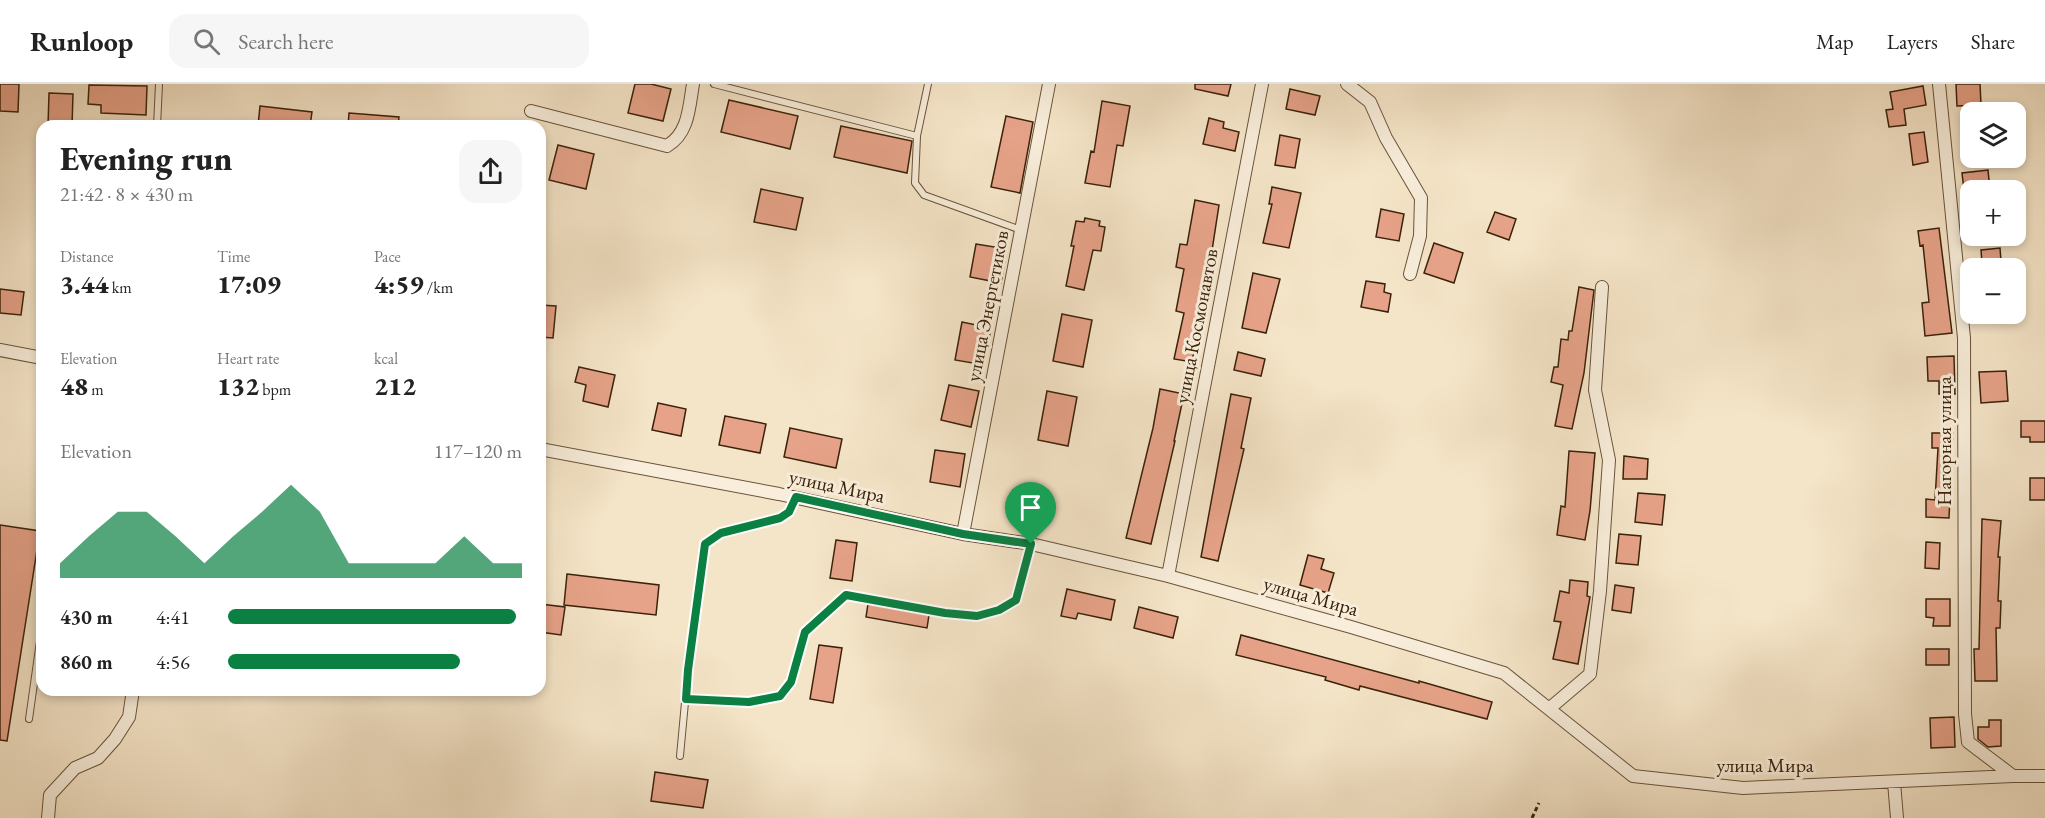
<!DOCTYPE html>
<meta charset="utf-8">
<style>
:root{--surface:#fff;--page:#f6f6f6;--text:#222;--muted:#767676;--line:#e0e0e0;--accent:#0b8043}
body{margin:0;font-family:"EB Garamond",serif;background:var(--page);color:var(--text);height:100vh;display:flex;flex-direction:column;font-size:22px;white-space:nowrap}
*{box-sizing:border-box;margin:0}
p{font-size:20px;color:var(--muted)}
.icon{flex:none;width:33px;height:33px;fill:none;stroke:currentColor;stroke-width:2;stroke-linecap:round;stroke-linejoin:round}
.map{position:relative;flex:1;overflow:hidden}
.panel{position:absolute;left:36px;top:36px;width:510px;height:576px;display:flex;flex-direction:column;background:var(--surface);border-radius:18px;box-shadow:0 3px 9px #0003}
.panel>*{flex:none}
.tools{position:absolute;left:1960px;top:18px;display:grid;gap:12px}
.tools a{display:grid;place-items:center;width:66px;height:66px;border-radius:12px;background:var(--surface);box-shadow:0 3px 9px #0003;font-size:30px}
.pin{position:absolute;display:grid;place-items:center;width:51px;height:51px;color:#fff;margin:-62px -26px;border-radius:50% 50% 50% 0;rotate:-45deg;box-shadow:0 0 6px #0007}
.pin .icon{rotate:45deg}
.round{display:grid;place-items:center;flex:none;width:63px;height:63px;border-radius:18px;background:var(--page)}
.summary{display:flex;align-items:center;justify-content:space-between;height:102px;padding:0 24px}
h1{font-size:33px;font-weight:800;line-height:45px}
.stats{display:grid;grid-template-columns:repeat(3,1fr);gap:9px;height:102px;padding:6px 24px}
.stats div{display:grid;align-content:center}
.stats b{font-size:26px;font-weight:800}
.stats small{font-size:16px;font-weight:400}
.stats p{font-size:16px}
.chart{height:168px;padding:12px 24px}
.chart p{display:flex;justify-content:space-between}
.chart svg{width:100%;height:108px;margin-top:6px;fill:var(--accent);opacity:.7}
ul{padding:0 24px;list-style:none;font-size:20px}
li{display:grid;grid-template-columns:96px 72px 1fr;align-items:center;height:45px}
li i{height:15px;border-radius:8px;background:var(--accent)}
header{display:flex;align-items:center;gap:36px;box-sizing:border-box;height:84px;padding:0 30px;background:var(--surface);border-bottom:2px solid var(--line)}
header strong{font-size:28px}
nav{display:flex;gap:33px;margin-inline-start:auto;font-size:21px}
.search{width:420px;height:54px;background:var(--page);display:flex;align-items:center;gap:15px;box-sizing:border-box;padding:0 21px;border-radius:18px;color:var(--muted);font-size:22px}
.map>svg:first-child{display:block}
</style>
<header>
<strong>Runloop</strong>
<div class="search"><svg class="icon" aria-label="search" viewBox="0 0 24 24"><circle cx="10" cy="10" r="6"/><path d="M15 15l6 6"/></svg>Search here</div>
<nav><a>Map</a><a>Layers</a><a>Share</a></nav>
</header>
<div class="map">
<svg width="2045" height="734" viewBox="0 0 2045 734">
<rect width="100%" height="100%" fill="#f5e5c8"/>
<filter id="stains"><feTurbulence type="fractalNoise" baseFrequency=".00333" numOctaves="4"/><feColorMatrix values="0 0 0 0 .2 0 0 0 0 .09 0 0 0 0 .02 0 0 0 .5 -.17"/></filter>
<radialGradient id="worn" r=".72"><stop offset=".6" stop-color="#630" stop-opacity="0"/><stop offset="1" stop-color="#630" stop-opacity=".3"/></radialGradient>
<path fill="#e7a389" stroke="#3a220a" stroke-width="1.5" d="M0 0H19L18 28 0 27Z
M635 0H651L671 5 663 37 628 29Z
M1195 0H1231L1228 12 1195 5Z
M1956 0H1980L1981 21 1957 22Z
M89 1 147 2 146 31 101 29V21L88 20Z
M1923 2 1926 21 1904 25 1906 41 1889 43 1886 26 1893 25 1890 8Z
M1290 5 1320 12 1315 31 1286 25Z
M49 9 73 10 72 42H48Z
M729 16 798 32 790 65 721 48Z
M1102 17 1130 22 1123 62 1117 61 1110 103 1085 99 1091 67 1094 68Z
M260 22 312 28 310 42H258Z
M349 29 399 33 398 42H348Z
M1006 32 1033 38 1020 109 991 103Z
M1209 34 1224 38 1223 44 1239 48 1235 67 1203 60Z
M841 42 912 57 907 89 834 73Z
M1924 48 1928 78 1913 81 1909 50Z
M1280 51 1300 55 1295 84 1275 81Z
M558 61 594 70 586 105 549 96Z
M1988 86 1990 106H1964L1962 89Z
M1272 103 1301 109 1289 164 1263 159 1272 120H1269Z
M761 105 803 114 796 146 754 138Z
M1195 116 1219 121 1211 173 1208 190 1206 189 1194 250H1197L1192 278 1174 275 1184 229 1176 227 1184 185 1176 183 1180 160 1187 161Z
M1381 125 1404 130 1399 157 1376 153Z
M1495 128 1516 135 1509 156 1487 148Z
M1085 134 1100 137 1099 142 1105 143 1101 167 1093 166 1084 206 1066 202 1074 162H1071L1076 137 1084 138Z
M1939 144 1952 249 1925 252 1922 219 1929 218 1923 161 1920 162 1918 147Z
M1434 159 1463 169 1454 199 1424 189Z
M976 160 1007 165 1001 199 970 193Z
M2000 164 2001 177 1982 179 1981 166Z
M1253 189 1280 195 1266 249 1242 244Z
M1366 197 1385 200 1384 208 1391 210 1388 228 1361 223Z
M1579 203 1594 206 1584 289 1572 345 1555 342 1563 301 1551 298 1554 283H1558L1561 255 1568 256 1569 247H1572Z
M0 205 24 208 21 231 0 229Z
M540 221 556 222 553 254 540 253Z
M1062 230 1092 236 1083 283 1053 277Z
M962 238 991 244 984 281 955 276Z
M1238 268 1265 275 1261 292 1234 286Z
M1954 272 1955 310H1939V297H1928L1927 273Z
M579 283 615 291 608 323 583 317 586 301 575 298Z
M2006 287 2008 317 1981 319 1979 288Z
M949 301 979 307 971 343 941 336Z
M1160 305 1184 310 1174 357H1175L1151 460 1126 454 1153 344Z
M1047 307 1077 313 1068 362 1038 356Z
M1231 310 1251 314 1241 364 1244 365 1218 477 1201 473Z
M658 319 686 325 681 352 652 346Z
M725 332 766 340 760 369 719 361Z
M2021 337H2045V358H2030V353H2021Z
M790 344 842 355 836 384 784 373Z
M1932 349H1953L1949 434 1926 433V415L1935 416 1938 364H1932Z
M935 366 965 370 960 403 930 398Z
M1569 367 1595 369 1590 427 1585 456 1557 451 1561 422 1565 423Z
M1624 372 1648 375 1647 395H1623Z
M2030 394H2045V416H2030Z
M1013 406 1039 412 1035 432 1009 426Z
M1638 409 1665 411 1662 441 1635 438Z
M1982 435 2001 437 1998 473H2000L1998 517H2001L2000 544H1996L1997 597H1975L1974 565H1979Z
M0 441 40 447 7 657 0 656Z
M1619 450 1641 452 1638 481 1616 479Z
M836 456 857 459 852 497 830 494Z
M1926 458 1940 459 1939 485 1925 484Z
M1308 471 1324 475 1321 485 1334 489 1328 509 1300 501Z
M567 490 659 501 656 531 564 521Z
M1570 496 1588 498 1587 512 1590 513 1578 580 1553 575 1561 538 1554 537 1560 507 1569 509Z
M1615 501 1634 504 1631 529 1612 526Z
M1067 505 1115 516 1111 536 1078 529 1076 535 1061 532Z
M1926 515H1950V542H1933L1934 534 1926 533Z
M540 520 565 523 561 551 540 548Z
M868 520 929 531 927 544 866 533Z
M1139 523 1178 533 1173 554 1134 544Z
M1241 551 1419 599V597L1492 618 1487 635 1360 602 1359 606 1325 596 1326 593 1236 571Z
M819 561 842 564 833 619 810 615Z
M1926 565H1949V581H1926Z
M1954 633 1955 663 1931 664 1930 634Z
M1989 636H2001V662L1988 663 1978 655V643H1989Z
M655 688 708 696 703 724 651 717Z"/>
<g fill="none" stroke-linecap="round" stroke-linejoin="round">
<g stroke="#69533a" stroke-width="8">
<path id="service" d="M714 0 917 52 915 99 924 111 1021 146
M157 42 159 0
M917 52 928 0
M686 615 749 618 780 612 791 598 805 548 846 511 946 529 977 532 999 526 1016 516 1031 460
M29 635 42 543
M680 672 688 586 705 461 721 449 780 434 789 428 796 414"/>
</g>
<g stroke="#69533a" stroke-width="14">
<path id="minor" d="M1347 0 1370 18 1386 54 1421 114 1420 152 1410 190
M1939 0 1964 254 1965 630 1968 658 2013 692
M531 27 667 62C689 49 689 23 693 0
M0 266 42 274
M540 365 779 410 963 450 1031 460 1168 492 1351 543 1504 589 1633 692 1743 704 2013 692H2045
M963 450 1049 0
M1168 492 1262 0
M1550 624 1590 590 1600 507 1609 376 1595 306 1602 203
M1894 698 1897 734
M48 734 50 711 75 684 98 674 115 655 129 633 133 606"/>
</g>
<path stroke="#3a220a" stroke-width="3" stroke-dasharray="4.5 3" stroke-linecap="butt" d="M1532 734 1539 719"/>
<use href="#service" stroke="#f8eedb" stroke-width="6"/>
<use href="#minor" stroke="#f8eedb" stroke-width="12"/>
</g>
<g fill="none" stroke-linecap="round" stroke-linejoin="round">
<g stroke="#fff" stroke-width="12">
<path id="route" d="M796 413 963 450 1031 460 1016 516 999 526 977 532 945 529 846 511 805 548 791 598 780 612 749 618 686 615 688 586 705 460 721 449 780 434 789 428Z"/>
</g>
<use href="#route" stroke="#0b8043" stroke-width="8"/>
</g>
<g text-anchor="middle" stroke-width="6" stroke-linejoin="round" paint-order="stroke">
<g font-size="20" fill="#3a220a" stroke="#f8eedb">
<text transform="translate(987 222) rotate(-79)" y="7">улица Энергетиков</text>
<text transform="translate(1196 242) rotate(-79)" y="7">улица Космонавтов</text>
<text transform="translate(1944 357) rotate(-90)" y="7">Нагорная улица</text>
<text transform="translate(837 402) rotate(12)" y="7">улица Мира</text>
<text transform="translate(1311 512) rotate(16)" y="7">улица Мира</text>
<text x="1765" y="688">улица Мира</text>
</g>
</g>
<rect width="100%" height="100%" filter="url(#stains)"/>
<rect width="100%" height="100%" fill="url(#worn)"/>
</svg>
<div class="tools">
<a><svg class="icon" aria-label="layers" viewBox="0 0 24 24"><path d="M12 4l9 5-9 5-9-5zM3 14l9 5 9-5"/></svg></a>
<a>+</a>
<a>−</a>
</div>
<div class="pin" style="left:1031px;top:460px;background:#1e9e55"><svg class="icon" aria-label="arrive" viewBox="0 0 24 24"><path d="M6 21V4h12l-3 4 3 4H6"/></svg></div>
<section class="panel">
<div class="summary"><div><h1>Evening run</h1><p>21:42 · 8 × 430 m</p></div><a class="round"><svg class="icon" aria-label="share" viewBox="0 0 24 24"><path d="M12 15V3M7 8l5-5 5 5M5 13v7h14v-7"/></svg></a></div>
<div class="stats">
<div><p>Distance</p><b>3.44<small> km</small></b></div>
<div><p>Time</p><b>17:09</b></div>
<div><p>Pace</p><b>4:59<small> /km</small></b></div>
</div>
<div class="stats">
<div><p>Elevation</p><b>48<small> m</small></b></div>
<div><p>Heart rate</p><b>132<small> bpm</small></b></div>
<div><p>kcal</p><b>212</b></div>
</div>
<div class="chart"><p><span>Elevation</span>117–120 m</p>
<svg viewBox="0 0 160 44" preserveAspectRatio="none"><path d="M0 44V38L10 27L20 17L30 17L40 27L50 38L60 27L70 17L80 6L90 17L100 38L110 38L120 38L130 38L140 27L150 38L160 38V44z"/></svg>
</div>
<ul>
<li><b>430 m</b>4:41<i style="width:98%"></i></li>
<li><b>860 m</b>4:56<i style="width:79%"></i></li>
</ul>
</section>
</div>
